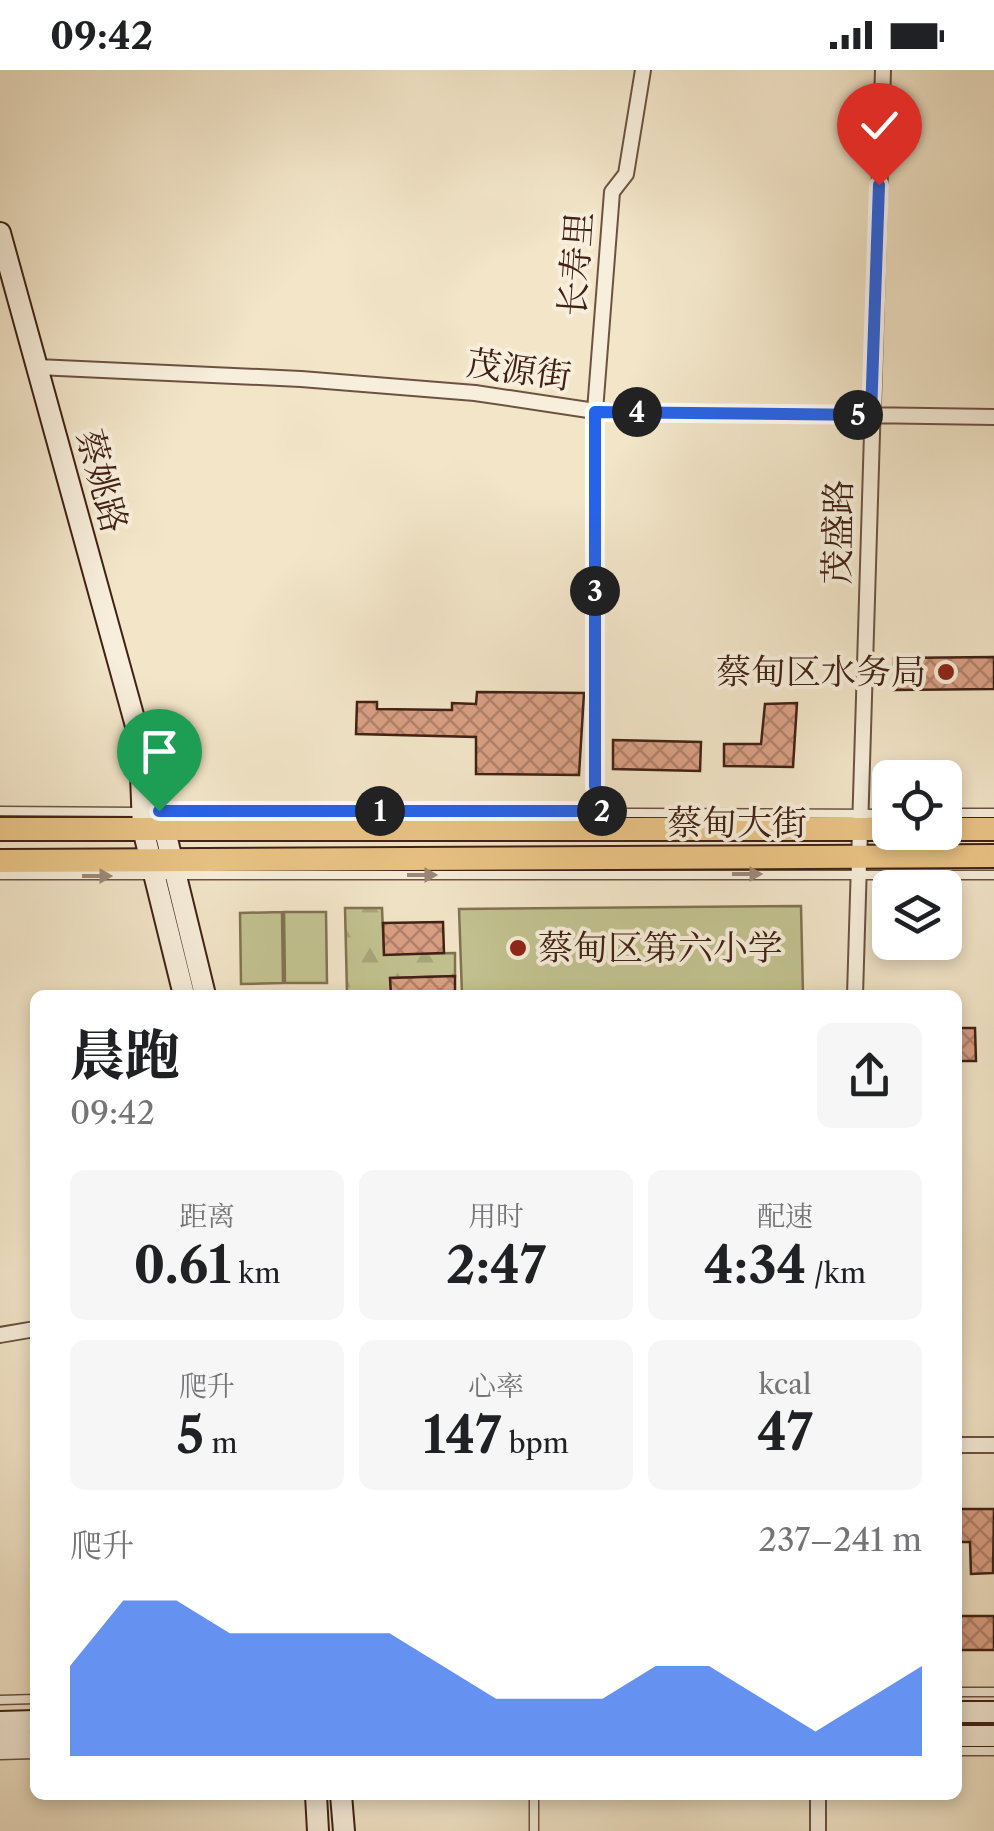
<!DOCTYPE html>
<html lang="zh">
<meta charset="utf-8">
<style>
:root{--surface:#fff;--page:#f6f6f6;--text:#202124;--muted:#757577;--accent:#2563eb}
body{margin:0;font-family:"Libre Caslon Text","Noto Serif SC",serif;background:var(--page);color:var(--text);height:100vh;display:flex;flex-direction:column;font-size:38px;white-space:nowrap}
*{box-sizing:border-box;margin:0}
p{font-size:32px;color:var(--muted)}
.icon{flex:none;width:55px;height:55px;fill:none;stroke:currentColor;stroke-width:2;stroke-linecap:round;stroke-linejoin:round}
.map{position:relative;flex:1;overflow:hidden}
.drawer{position:absolute;left:30px;top:920px;width:932px;height:810px;display:flex;flex-direction:column;background:var(--surface);border-radius:15px;box-shadow:0 5px 15px #0003}
.drawer>*{flex:none}
.fabs{position:absolute;left:872px;top:690px;display:grid;gap:20px}
.fabs a{display:grid;place-items:center;width:90px;height:90px;border-radius:15px;background:var(--surface);box-shadow:0 5px 15px #0003;font-size:50px}
.pin{position:absolute;display:grid;place-items:center;width:85px;height:85px;color:#fff;margin:-102px -42px;border-radius:50% 50% 50% 0;rotate:-45deg;box-shadow:0 0 10px #0007}
.pin .icon{rotate:45deg}
.km{position:absolute;width:50px;height:50px;margin:-25px;border-radius:50%;background:#222;color:#fff;font-size:28px;line-height:50px;text-align:center}
.round{display:grid;place-items:center;flex:none;width:105px;height:105px;border-radius:15px;background:var(--page)}
.overview{display:flex;align-items:center;justify-content:space-between;height:170px;padding:0 40px}
h1{font-size:55px;font-weight:800;line-height:75px}
.metrics{display:grid;grid-template-columns:repeat(3,1fr);gap:15px;height:170px;padding:10px 40px}
.metrics div{display:grid;align-content:center;border-radius:15px;background:var(--page);text-align:center}
.metrics b{font-size:50px;font-weight:800}
.metrics small{font-size:28px;font-weight:400}
.metrics p{font-size:28px}
.chart{height:280px;padding:20px 40px}
.chart p{display:flex;justify-content:space-between}
.chart svg{width:100%;height:180px;margin-top:10px;fill:var(--accent);opacity:.7}
.status{display:flex;justify-content:space-between;align-items:center;height:70px;padding:0 50px;background:var(--surface);direction:ltr}
.status svg{height:28px;fill:currentColor}
.map>svg:first-child{display:block}
</style>
<div class="status"><b>09:42</b><svg viewBox="0 0 49 12"><path d="M0 12V9h3v3zM5 12V6h3v6zM10 12V3h3v9zM15 12V0h3v12zM26 1h20v11H26zM47 4h2v5h-2z"/></svg></div>
<div class="map">
<svg width="994" height="1761" viewBox="0 0 994 1761">
<defs>
<pattern id="forest-firs" width="22" height="20" patternUnits="userSpaceOnUse" patternTransform="scale(2.5)"><rect width="22" height="20" fill="#c2c290"/><path d="M5 1l3.5 6h-7zM16 11l3.5 6h-7z" fill="#a8a67b"/></pattern>
<pattern id="building-cross-hatch" width="8" height="8" patternUnits="userSpaceOnUse" patternTransform="scale(2.5)"><rect width="8" height="8" fill="#daa085"/><path d="M0 0l8 8M0 8l8-8" fill="none" stroke="#b2826c"/></pattern>
</defs>
<rect width="100%" height="100%" fill="#f2e5c8"/>
<filter id="stains"><feTurbulence type="fractalNoise" baseFrequency=".002" numOctaves="4"/><feColorMatrix values="0 0 0 0 .2 0 0 0 0 .09 0 0 0 0 .02 0 0 0 .5 -.17"/></filter>
<radialGradient id="worn" r=".72"><stop offset=".6" stop-color="#630" stop-opacity="0"/><stop offset="1" stop-color="#630" stop-opacity=".3"/></radialGradient>
<path fill="url(#forest-firs)" stroke="#827252" stroke-width="2.5" d="M345 838H382L384 884 455 883V906L391 908V925L347 923Z"/>
<path fill="#c2c290" stroke="#827252" stroke-width="2.5" d="M801 836 803 925H462L459 839Z
M282 842 283 913 241 914 240 843Z
M284 842H326L327 913H285Z"/>
<path fill="url(#building-cross-hatch)" stroke="#412115" stroke-width="2.5" d="M994 587V619L894 620V588Z
M477 622 584 623 579 705 476 704V667L356 664 357 632H377V639L452 640V633L476 634Z
M797 633 793 697 724 696V674H761L765 634Z
M613 670 701 672 700 701 613 699Z
M443 852 444 883 384 885 383 853Z
M455 906V925H391L390 908Z
M958 958H975L976 991H958Z
M958 1439H994L993 1503 971 1504 970 1472H958Z
M958 1546H994V1580H958Z"/>
<g fill="none" stroke-linecap="round" stroke-linejoin="round">
<g stroke="#6d5242" stroke-width="11">
<path id="lane" d="M0 741 141 742
M160 741 890 744
M945 743H994
M0 805H994
M958 1622H994
M0 1630 35 1629
M958 1681H994
M0 1685 35 1684
M534 1725V1761"/>
</g>
<g stroke="#6d5242" stroke-width="18">
<path id="street" d="M37 297 301 309 475 323 595 341 994 347
M602 758 595 716V341L612 122 626 104 643 0
M855 925 883 0
M0 1265 35 1259
M958 1375H994
M818 1725V1761"/>
</g>
<g stroke="#412115" stroke-width="24">
<path id="secondary" d="M0 163 165 761 205 925
M141 704 143 759 184 925
M958 1642H994
M0 1652 35 1651
M958 1666H994
M0 1671H35
M316 1725 318 1761
M341 1725 344 1761"/>
</g>
<g stroke="#412115" stroke-width="26">
<path id="primary" d="M0 759H890
M945 759H994
M0 791 994 786"/>
</g>
<use href="#lane" stroke="#f7eedb" stroke-width="8"/>
<use href="#street" stroke="#f7eedb" stroke-width="14"/>
<use href="#secondary" stroke="#f7eedb" stroke-width="20"/>
<use href="#primary" stroke="#e9c284" stroke-width="22"/>
</g>
<defs><path id="oneway-solid" d="M-6-.8H1V-3.2L6.5 0L1 3.2V.8H-6Z" transform="scale(2.5)"/></defs>
<g fill="#9c8878">
<use href="#oneway-solid" transform="translate(747 804)"/>
<use href="#oneway-solid" transform="translate(422 805)"/>
<use href="#oneway-solid" transform="translate(97 806)"/>
</g>
<g fill="none" stroke-linecap="round" stroke-linejoin="round">
<g stroke="#fff" stroke-width="20">
<path id="route" d="M159 741H602L595 716V342L871 345 879 115"/>
</g>
<use href="#route" stroke="#2563eb" stroke-width="12"/>
</g>
<g fill="#8f2418" stroke="#f7eedb" stroke-width="4">
<circle cx="946" cy="602" r="10"/>
<circle cx="518" cy="878" r="10"/>
</g>
<g text-anchor="middle" stroke-width="8" stroke-linejoin="round" paint-order="stroke">
<g font-size="35" fill="#412115" stroke="#f7eedb">
<text transform="translate(576 194) rotate(-86)" y="12">长寿里</text>
<text transform="translate(519 300) rotate(8)" y="12">茂源街</text>
<text transform="translate(102 411) rotate(75)" y="12">蔡姚路</text>
<text transform="translate(838 462) rotate(-89)" y="12">茂盛路</text>
<text x="737" y="765">蔡甸大街</text>
</g>
<g font-size="35" fill="#412115" stroke="#f7eedb" text-anchor="end">
<text x="926" y="614">蔡甸区水务局</text>
<text x="538" y="890" text-anchor="start">蔡甸区第六小学</text>
</g>
</g>
<rect width="100%" height="100%" filter="url(#stains)"/>
<rect width="100%" height="100%" fill="url(#worn)"/>
</svg>
<div class="fabs">
<a><svg class="icon" aria-label="locate" viewBox="0 0 24 24"><circle cx="12" cy="12" r="6"/><path d="M12 2v4M12 18v4M2 12h4M18 12h4"/></svg></a>
<a><svg class="icon" aria-label="layers" viewBox="0 0 24 24"><path d="M12 4l9 5-9 5-9-5zM3 14l9 5 9-5"/></svg></a>
</div>
<div class="pin" style="left:159px;top:741px;background:#1e9e55"><svg class="icon" aria-label="arrive" viewBox="0 0 24 24"><path d="M6 21V4h12l-3 4 3 4H6"/></svg></div>
<div class="pin" style="left:879px;top:115px;background:#d93025"><svg class="icon" aria-label="check" viewBox="0 0 24 24"><path d="M5 12l5 5 9-10"/></svg></div>
<b class="km" style="left:380px;top:741px">1</b>
<b class="km" style="left:602px;top:741px">2</b>
<b class="km" style="left:595px;top:521px">3</b>
<b class="km" style="left:637px;top:342px">4</b>
<b class="km" style="left:858px;top:345px">5</b>
<section class="drawer">
<div class="overview"><div><h1>晨跑</h1><p>09:42</p></div><a class="round"><svg class="icon" aria-label="share" viewBox="0 0 24 24"><path d="M12 15V3M7 8l5-5 5 5M5 13v7h14v-7"/></svg></a></div>
<div class="metrics">
<div><p>距离</p><b>0.61<small> km</small></b></div>
<div><p>用时</p><b>2:47</b></div>
<div><p>配速</p><b>4:34<small> /km</small></b></div>
</div>
<div class="metrics">
<div><p>爬升</p><b>5<small> m</small></b></div>
<div><p>心率</p><b>147<small> bpm</small></b></div>
<div><p>kcal</p><b>47</b></div>
</div>
<div class="chart"><p><span>爬升</span>237–241 m</p>
<svg viewBox="0 0 160 44" preserveAspectRatio="none"><path d="M0 44V22L10 6L20 6L30 14L40 14L50 14L60 14L70 22L80 30L90 30L100 30L110 22L120 22L130 30L140 38L150 30L160 22V44z"/></svg>
</div>
</section>
</div>
